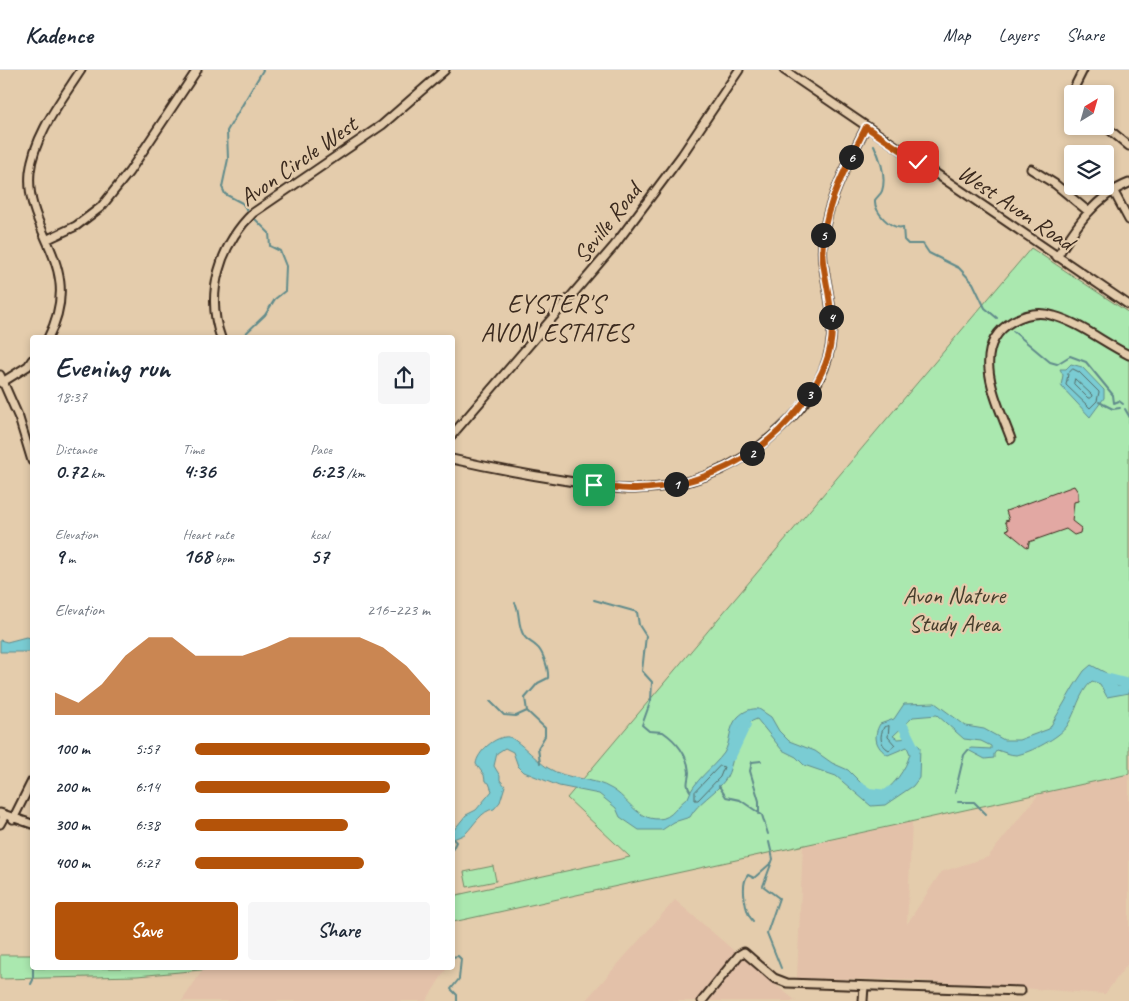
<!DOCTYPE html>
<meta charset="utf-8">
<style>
:root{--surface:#fff;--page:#f6f6f7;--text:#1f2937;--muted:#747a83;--line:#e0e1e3;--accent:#b45309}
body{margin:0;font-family:Caveat,sans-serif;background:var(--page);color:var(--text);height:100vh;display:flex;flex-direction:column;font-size:19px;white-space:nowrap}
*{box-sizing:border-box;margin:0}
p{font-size:16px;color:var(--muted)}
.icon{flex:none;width:28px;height:28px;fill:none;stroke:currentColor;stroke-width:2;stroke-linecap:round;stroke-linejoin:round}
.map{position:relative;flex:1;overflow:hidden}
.side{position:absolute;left:30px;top:265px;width:425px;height:635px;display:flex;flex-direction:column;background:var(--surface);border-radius:5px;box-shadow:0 2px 8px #0003}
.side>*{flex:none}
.needle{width:32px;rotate:37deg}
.controls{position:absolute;left:1064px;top:15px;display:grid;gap:10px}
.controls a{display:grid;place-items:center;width:50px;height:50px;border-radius:5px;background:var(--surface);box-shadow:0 2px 8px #0003;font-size:25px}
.pin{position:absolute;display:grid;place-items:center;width:42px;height:42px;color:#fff;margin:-21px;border-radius:10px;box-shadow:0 2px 8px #0006}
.km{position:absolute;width:25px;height:25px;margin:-12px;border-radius:50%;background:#222;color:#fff;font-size:14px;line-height:25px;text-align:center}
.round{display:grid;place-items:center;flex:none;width:52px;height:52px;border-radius:5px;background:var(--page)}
.head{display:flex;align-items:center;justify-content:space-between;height:85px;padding:0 25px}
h1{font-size:28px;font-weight:600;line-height:38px}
.stats{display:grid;grid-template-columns:repeat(3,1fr);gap:8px;height:85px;padding:5px 25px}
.stats div{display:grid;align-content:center}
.stats b{font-size:21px;font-weight:600}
.stats small{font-size:14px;font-weight:400}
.stats p{font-size:14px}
.chart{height:140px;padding:10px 25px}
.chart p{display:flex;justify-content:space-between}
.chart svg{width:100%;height:90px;margin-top:5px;fill:var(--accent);opacity:.7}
.action{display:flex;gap:10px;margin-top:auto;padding:10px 25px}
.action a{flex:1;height:58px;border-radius:5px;background:var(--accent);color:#fff;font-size:20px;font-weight:600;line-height:58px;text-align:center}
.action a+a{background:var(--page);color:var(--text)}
ul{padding:0 25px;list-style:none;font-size:16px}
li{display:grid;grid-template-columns:80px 60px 1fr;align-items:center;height:38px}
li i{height:12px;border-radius:6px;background:var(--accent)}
header{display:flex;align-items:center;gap:30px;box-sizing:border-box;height:70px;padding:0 25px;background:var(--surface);border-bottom:1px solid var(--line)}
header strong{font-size:24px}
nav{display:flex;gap:28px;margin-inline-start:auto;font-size:18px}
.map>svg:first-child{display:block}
</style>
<header>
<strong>Kadence</strong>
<nav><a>Map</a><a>Layers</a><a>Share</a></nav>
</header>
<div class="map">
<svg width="1129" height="931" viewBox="0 0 1129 931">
<rect width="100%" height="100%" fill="#e4ccac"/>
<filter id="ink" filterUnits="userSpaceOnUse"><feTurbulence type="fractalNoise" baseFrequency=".02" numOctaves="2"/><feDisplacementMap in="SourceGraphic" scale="10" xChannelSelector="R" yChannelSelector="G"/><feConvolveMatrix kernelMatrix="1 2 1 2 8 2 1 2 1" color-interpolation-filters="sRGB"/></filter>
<g filter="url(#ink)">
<path fill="#e3c1a9" d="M1129 704V892L1105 924 909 910 797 908 803 776 912 752 907 854 941 802 988 787 1039 724Z
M675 830 739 885 796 931H585Z
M222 898H447L426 931H182L202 901Z"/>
<path fill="#aae8af" stroke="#728966" d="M1031 178 1129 243V704L453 852 452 826 630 787 567 728Z
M493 796 496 811 467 817 464 802Z
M0 885H32V898H222L137 906 0 909Z"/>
<path fill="#7accd3" stroke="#618b8b" d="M1071 294 1082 297 1104 320V328L1090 347 1061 316 1063 305 1060 299H1066Z
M26 567 32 568V582H0V570L7 572Z
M1091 595 1106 603 1117 616H1122L1129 609V623L1107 627 1100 614 1092 611C1078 624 1077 641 1067 656 1060 667 1030 683 1016 685 1011 685 1003 682 997 680L994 684V688L985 689 968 680 971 678 991 679V676L981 671 964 669 937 645 913 647 893 666 898 669 910 668 920 677 919 708 913 716 885 735 871 736 836 706 804 695 796 687 782 680 757 649C732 657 737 692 725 710 715 724 698 732 690 747L674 752 662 760H639L620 747 616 738 599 724 559 716 524 702 518 696 513 682 505 678 497 683 494 696 500 706V710L505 716 500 732 494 739C482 740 474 755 466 763 464 765 456 768 453 769V761L466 745 476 740 492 721 489 713 485 711 484 705 476 694C477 682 496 665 509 667 517 669 538 692 548 698 567 710 593 707 612 719 629 729 636 749 658 749 673 749 677 734 688 728 693 711 713 698 724 683 731 672 728 657 738 647 744 641 751 638 759 639L771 647 779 661 789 671 815 681 832 693 848 700 871 723 878 725C893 718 906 699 910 684L907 677 888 685C875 677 873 666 880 654L894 649 904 634 935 633 966 656 984 659 1004 670H1019L1049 659 1074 616 1084 601Z"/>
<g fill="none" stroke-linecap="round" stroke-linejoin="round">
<path stroke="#546b66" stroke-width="1" d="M1073 299 1079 302 1099 322 1097 331 1090 338 1066 315 1068 304Z
M1075 309 1092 325 1091 328H1088L1074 314Z
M889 656 888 667 895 675 889 680C880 675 879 666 884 657Z
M720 696 724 697 720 707 698 730H695V722Z"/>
<path stroke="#618b8b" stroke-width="2" d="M874 75C880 88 887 106 882 121 881 124 877 127 875 130 874 142 891 160 903 157L904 170 908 174H923L929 183 959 198 973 213 985 238 997 248
M250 144 242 133 225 124 222 117 228 89 227 61 263 0
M1013 261 1050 292 1057 294 1070 286 1086 292 1113 325 1114 333 1119 331 1123 334
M241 268 265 245 275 229 285 221 286 196 280 181 270 176 269 163 253 147
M1099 332 1113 339 1120 338
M1125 339 1129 346
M594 530 637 542 639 555 646 566 642 601 652 612 651 630 642 655 649 661 663 662C676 671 688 685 689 702 689 709 685 714 690 721
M515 533C520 539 517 555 524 566 527 571 532 572 536 576 543 581 549 600 548 608L538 613 525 628 527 641 545 658V666L538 678 540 693
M490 631 504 645 516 646 527 641
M719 716 726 727 740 730 762 745 768 764
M955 723 964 685 968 680
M958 732H974L986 744
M759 744V731L750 701 752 692 761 691
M769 772 773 789 763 816 779 828 767 863 781 898
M452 780 456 772 453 769
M452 819 456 825 452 828
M452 850V857
M753 851C745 843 740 814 748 805L754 808 772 792
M452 887 458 886 461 889 459 909 451 919 457 925V931
M31 914 33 910V898"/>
<path stroke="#7accd3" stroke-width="10" d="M1098 606 1129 614
M905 646 901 652 915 680
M731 686 746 654
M859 717 869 723 887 725 891 721"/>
</g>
<path fill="#e2a8a3" stroke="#3b2a1e" d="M1074 416 1078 422V431L1074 432 1072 451 1081 458 1080 463 1074 465 1066 459 1029 472 1028 478 1006 460 1009 459 1005 451 1009 450 1006 441Z"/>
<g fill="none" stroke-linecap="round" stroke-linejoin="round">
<g stroke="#3b2a1e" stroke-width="11">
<path id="minor" d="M784 0 1129 235
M1072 32 1070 26 1083 0
M1105 56 1129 76
M1031 99 1055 114 1089 142
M1114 122 1129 150
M48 169 76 156 101 137 129 102 197 0
M1057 187C1075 158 1095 126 1129 113
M48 268C86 194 24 164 30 102 34 65 61 31 81 0
M221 268C205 224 220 175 253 143L382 55 445 0
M0 305 19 348 32 391
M1 313 28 296 32 290
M452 365 614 176 682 85 739 0
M1011 369C998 333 967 277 1013 251 1026 244 1040 241 1054 246 1080 253 1104 273 1129 285
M452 389C491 398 529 405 568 411 589 414 613 420 635 419 692 418 741 396 781 358 804 337 824 309 830 278 836 249 827 221 823 192 818 146 846 97 866 57
M0 743 32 754
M13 749 32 711
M0 754 5 745
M702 931 739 885 744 882 774 908 787 913 1021 921
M863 931 864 916"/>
</g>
<use href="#minor" stroke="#e4ccac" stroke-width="7"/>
</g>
</g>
<g fill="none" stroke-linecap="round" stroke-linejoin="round" filter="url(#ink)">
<g stroke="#fff" stroke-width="10">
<path id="route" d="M594 415C607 416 622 420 635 419 700 417 760 389 799 338 813 319 825 302 830 278 836 249 827 221 823 192 818 146 846 97 866 57L918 92"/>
</g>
<use href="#route" stroke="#b45309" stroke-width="6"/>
</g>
<g text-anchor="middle" stroke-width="4.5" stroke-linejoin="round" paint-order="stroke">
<g font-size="24" fill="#3b2a1e" stroke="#e4ccac">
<text transform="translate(298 91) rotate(-35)" y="8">Avon Circle West</text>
<text transform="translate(1016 137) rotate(34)" y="8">West Avon Road</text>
<text transform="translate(607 153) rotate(-52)" y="8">Seville Road</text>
</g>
<g font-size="24" fill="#463d2c" stroke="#e4ccac">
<text x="954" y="533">Avon Nature<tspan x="954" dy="28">Study Area</tspan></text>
</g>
<g font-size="25" letter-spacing="1" fill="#3b2a1e" stroke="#e4ccac">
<text x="556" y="242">EYSTER'S<tspan x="556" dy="29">AVON ESTATES</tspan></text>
</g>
</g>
</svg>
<div class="controls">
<a><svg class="needle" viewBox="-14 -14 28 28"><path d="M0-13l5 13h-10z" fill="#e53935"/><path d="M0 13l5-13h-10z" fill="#747a83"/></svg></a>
<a><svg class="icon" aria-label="layers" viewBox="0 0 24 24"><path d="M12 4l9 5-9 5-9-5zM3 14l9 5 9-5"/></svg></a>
</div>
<div class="pin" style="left:594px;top:415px;background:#1e9e55"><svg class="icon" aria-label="arrive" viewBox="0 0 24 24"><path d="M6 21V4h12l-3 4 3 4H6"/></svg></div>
<div class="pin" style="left:918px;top:92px;background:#d93025"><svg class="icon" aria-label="check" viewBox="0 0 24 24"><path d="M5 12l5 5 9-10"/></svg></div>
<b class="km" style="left:676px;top:414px">1</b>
<b class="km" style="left:752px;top:383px">2</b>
<b class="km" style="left:809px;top:324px">3</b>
<b class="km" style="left:831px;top:247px">4</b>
<b class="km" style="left:823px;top:165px">5</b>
<b class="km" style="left:851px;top:87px">6</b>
<section class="side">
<div class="head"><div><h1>Evening run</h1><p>18:37</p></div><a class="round"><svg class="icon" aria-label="share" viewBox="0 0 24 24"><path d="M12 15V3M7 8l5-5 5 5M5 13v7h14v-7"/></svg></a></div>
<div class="stats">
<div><p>Distance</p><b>0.72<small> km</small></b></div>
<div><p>Time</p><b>4:36</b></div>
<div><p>Pace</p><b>6:23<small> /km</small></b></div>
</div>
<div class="stats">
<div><p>Elevation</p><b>9<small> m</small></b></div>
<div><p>Heart rate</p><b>168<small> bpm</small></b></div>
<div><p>kcal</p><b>57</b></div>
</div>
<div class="chart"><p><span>Elevation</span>216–223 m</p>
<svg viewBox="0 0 160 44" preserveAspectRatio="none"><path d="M0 44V33L10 38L20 29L30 15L40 6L50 6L60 15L70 15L80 15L90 11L100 6L110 6L120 6L130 6L140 11L150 20L160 33V44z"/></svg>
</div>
<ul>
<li><b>100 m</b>5:57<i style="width:100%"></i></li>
<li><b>200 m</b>6:14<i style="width:83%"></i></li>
<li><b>300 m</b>6:38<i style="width:65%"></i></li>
<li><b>400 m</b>6:27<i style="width:72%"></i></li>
</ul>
<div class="action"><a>Save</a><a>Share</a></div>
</section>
</div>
